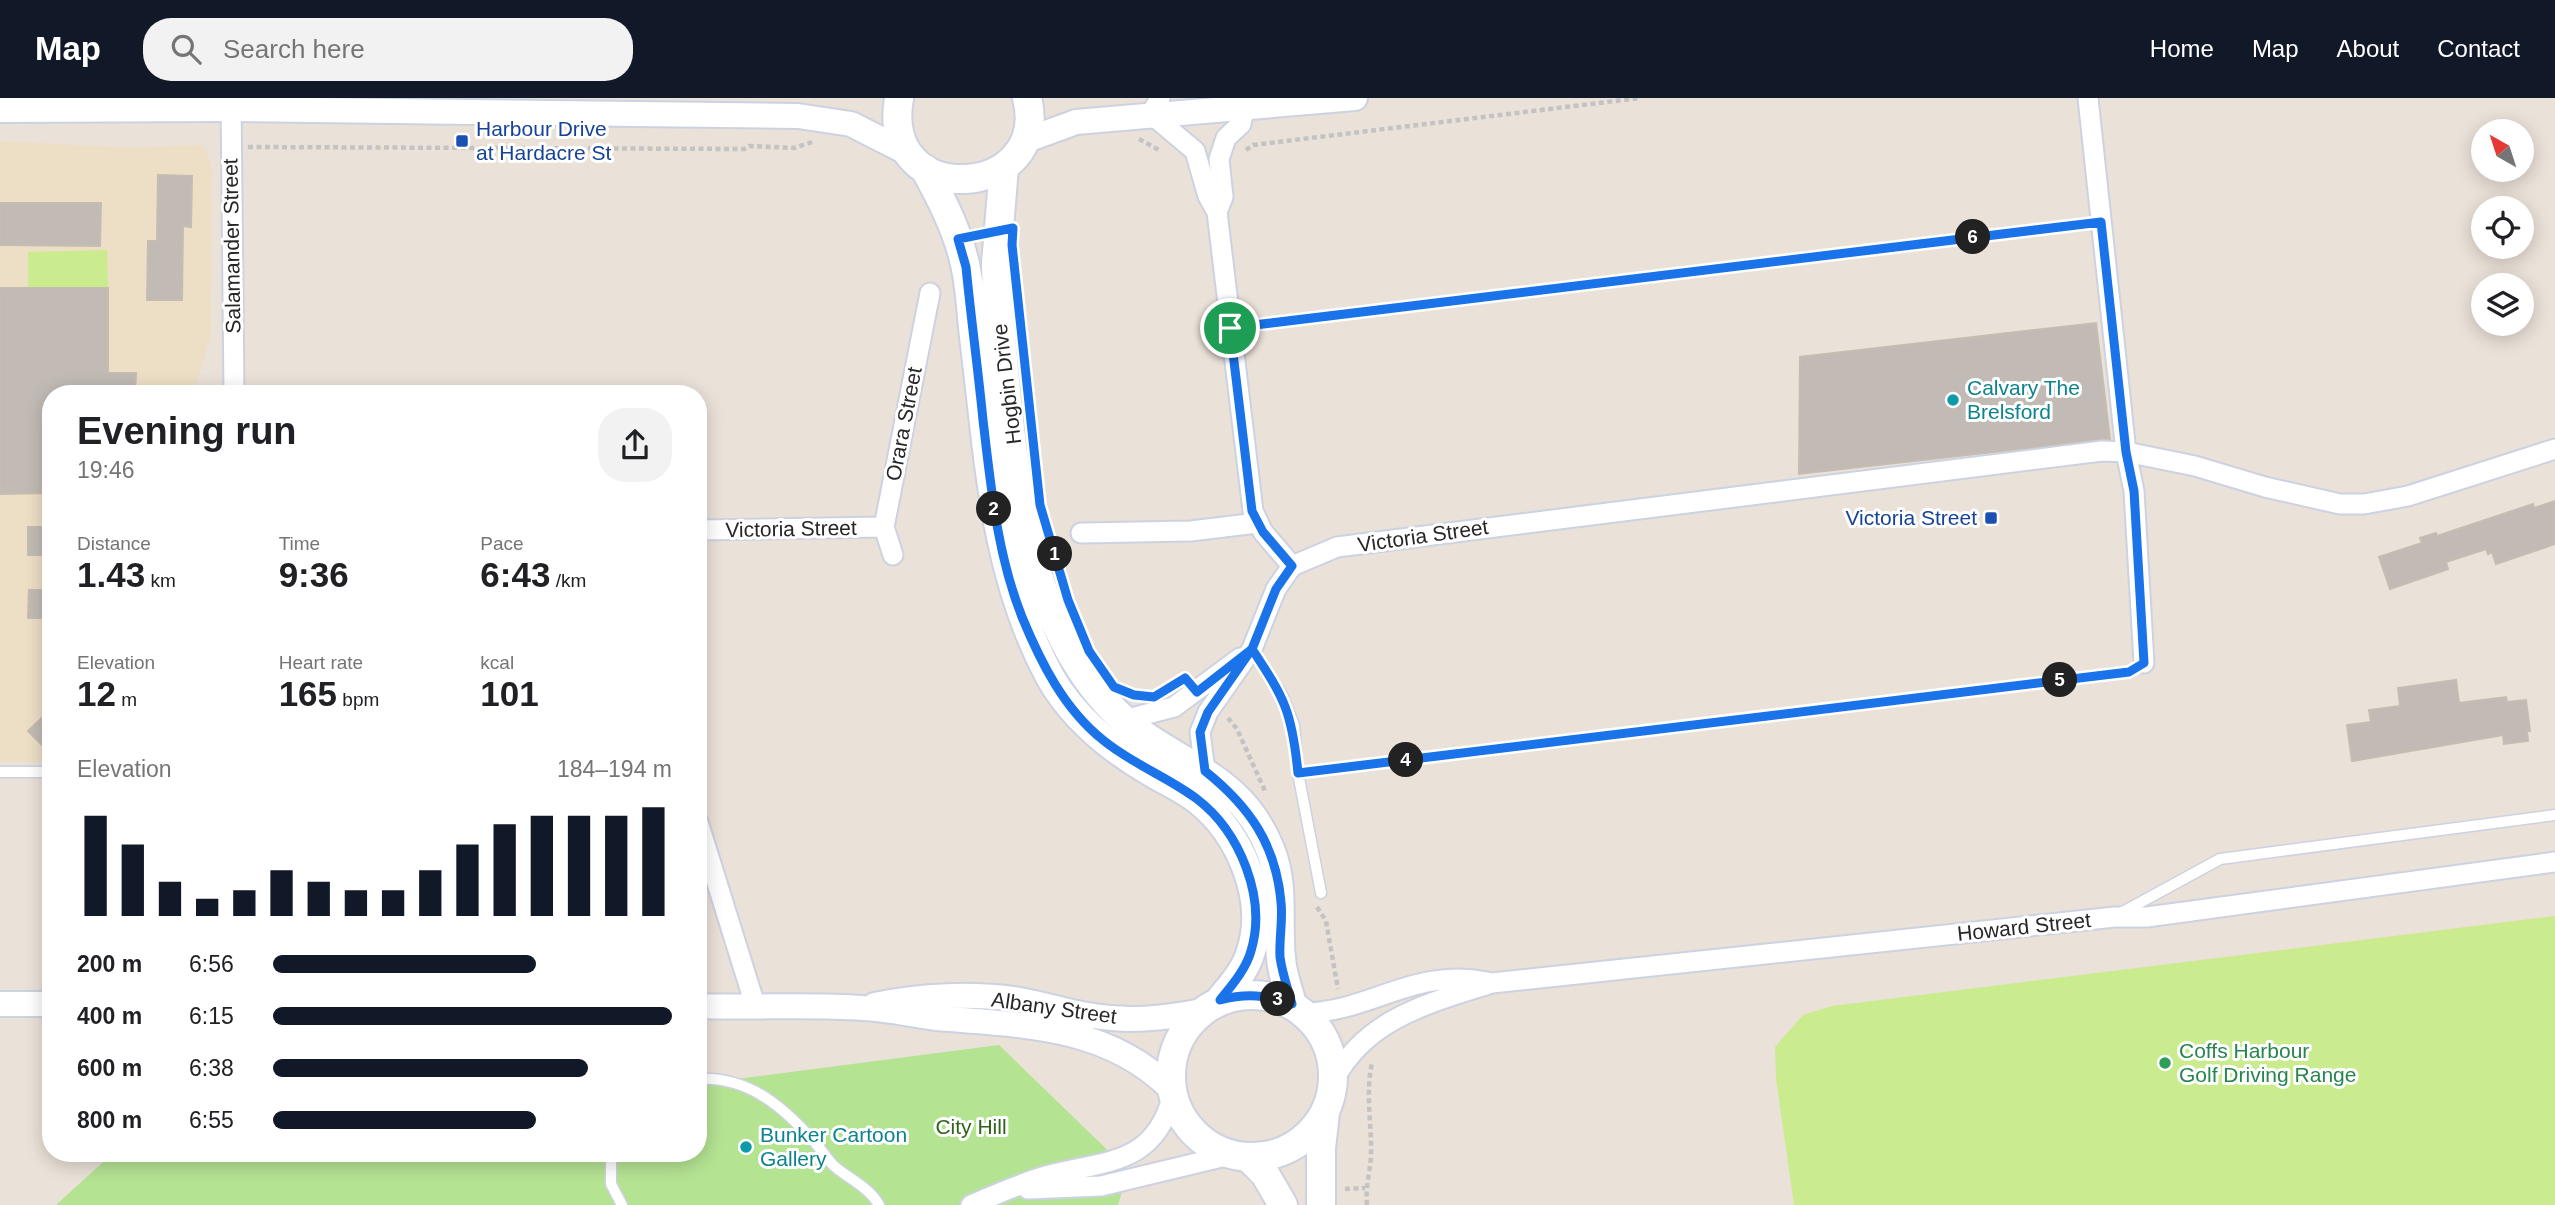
<!DOCTYPE html>
<meta charset="utf-8">
<style>
:root{--surface:#fff;--page:#f2f2f2;--text:#202124;--muted:#757577;--accent:#111827}
body{margin:0;font-family:Arial,sans-serif;background:var(--page);color:var(--text);height:100vh;display:flex;flex-direction:column;font-size:26px;white-space:nowrap}
*{box-sizing:border-box;margin:0}
p{font-size:23px;color:var(--muted)}
.icon{flex:none;width:38px;height:38px;fill:none;stroke:currentColor;stroke-width:2;stroke-linecap:round;stroke-linejoin:round}
.map{position:relative;flex:1;overflow:hidden}
.side{position:absolute;left:42px;top:287px;width:665px;height:777px;display:flex;flex-direction:column;background:var(--surface);border-radius:28px;box-shadow:0 4px 18px #0003}
.side>*{flex:none}
.needle{width:46px;rotate:321deg}
.buttons{position:absolute;left:2471px;top:21px;display:grid;gap:14px}
.buttons a{display:grid;place-items:center;width:63px;height:63px;border-radius:50%;background:var(--surface);box-shadow:0 4px 18px #0003;font-size:35px}
.pin{position:absolute;display:grid;place-items:center;width:60px;height:60px;color:#fff;margin:-30px;border:4px solid #fff;border-radius:50%;box-shadow:0 2px 7px #0007}
.km{position:absolute;width:35px;height:35px;margin:-18px;border-radius:50%;background:#222;color:#fff;font-size:19px;line-height:35px;text-align:center}
.round{display:grid;place-items:center;flex:none;width:74px;height:74px;border-radius:28px;background:var(--page)}
.headline{display:flex;align-items:center;justify-content:space-between;height:119px;padding:0 35px}
h1{font-size:38px;font-weight:700;line-height:52px}
.metrics{display:grid;grid-template-columns:repeat(3,1fr);gap:10px;height:119px;padding:7px 35px}
.metrics div{display:grid;align-content:center}
.metrics b{font-size:35px;font-weight:700}
.metrics small{font-size:19px;font-weight:400}
.metrics p{font-size:19px}
.chart{height:196px;padding:14px 35px}
.chart p{display:flex;justify-content:space-between}
.chart svg{width:100%;height:126px;margin-top:7px;stroke:var(--accent);stroke-width:6}
ul{padding:0 35px;list-style:none;font-size:23px}
li{display:grid;grid-template-columns:112px 84px 1fr;align-items:center;height:52px}
li i{height:18px;border-radius:9px;background:var(--accent)}
header{display:flex;align-items:center;gap:42px;box-sizing:border-box;height:98px;padding:0 35px;background:var(--accent);color:#fff}
header strong{font-size:33px}
nav{display:flex;gap:38px;margin-inline-start:auto;font-size:24px}
.search{width:490px;height:63px;background:var(--page);display:flex;align-items:center;gap:18px;box-sizing:border-box;padding:0 24px;border-radius:28px;color:var(--muted);font-size:26px}
.map>svg:first-child{display:block}
</style>
<header>
<strong>Map</strong>
<div class="search"><svg class="icon" aria-label="search" viewBox="0 0 24 24"><circle cx="10" cy="10" r="6"/><path d="M15 15l6 6"/></svg>Search here</div>
<nav><a>Home</a><a>Map</a><a>About</a><a>Contact</a></nav>
</header>
<div class="map">
<svg width="2555" height="1107" viewBox="0 0 2555 1107">
<rect width="100%" height="100%" fill="#eae1d8"/>
<path fill="#eddec6" d="M0 43 130 50 203 47 212 69 211 237 193 296H51V664H0Z"/>
<path fill="#b4e392" d="M999 947 1128 1072 1118 1107H56L113 1055H698V981L730 982Z"/>
<path fill="#caeb8e" d="M107 152 108 189 28 190V154Z
M2555 818V1107H1794L1776 981 1775 949 1803 917 1832 908Z"/>
<path fill="#c2bbb5" stroke="#c5bdb2" stroke-width="2" d="M158 77 192 78 191 129 183 128 182 202H147L148 143H157Z
M0 105H101L100 148 0 147Z
M0 190H108V275H136L135 296H51V395L0 396Z
M2096 225 2110 341 1799 376 1800 259Z
M2555 403V446L2496 466 2492 454 2488 456 2486 451 2446 464 2448 471 2390 491 2379 459 2422 445 2420 440 2436 435 2437 438 2533 406 2534 410Z
M28 429H51V457H28Z
M29 492H51V520H28Z
M2456 582 2459 605 2506 599 2507 604 2526 602 2530 633H2527L2528 643 2504 646 2503 637 2352 663 2347 627 2371 624 2369 612 2400 608 2398 590Z
M51 611V656L28 633Z"/>
<g fill="none" stroke-linecap="round" stroke-linejoin="round">
<g stroke="#cdd2e1" stroke-width="13">
<path id="service" d="M1230 230 2101 124
M1252 551 1282 597 1294 627 1298 675 1321 795
M0 674H51
M1298 675 2129 574 2144 565
M2121 815 2220 761 2555 717
M698 981C749 978 785 1010 817 1047 823 1054 828 1062 834 1068 849 1081 869 1089 879 1107
M611 1055V1086L622 1107"/>
</g>
<g stroke="#cdd2e1" stroke-width="23">
<path id="minor" d="M231 0 234 296
M1160 0 1151 16 1195 53 1208 98 1217 114
M2088 0 2126 354 2134 393 2144 565
M1244 9 1241 26 1226 40 1219 61 1223 99 1217 114 1253 413 1263 434 1292 468
M698 432 884 429
M1081 435 1191 433 1257 425
M893 457 884 429 930 195
M1124 622 1174 609 1240 560
M1205 673 1200 634 1208 614 1252 551 1276 491 1292 468 1337 449 2102 353 2126 354 2195 368 2265 389 2340 406H2364L2408 398 2555 351
M698 724 756 910
M1304 915C1371 914 1414 869 1487 884
M1334 982C1366 920 1430 905 1492 885L2115 819H2147L2555 764
M1028 1091 1101 1088 1230 1057
M971 1107C995 1097 1021 1085 1046 1078 1105 1062 1153 1068 1172 1000"/>
</g>
<g stroke="#cdd2e1" stroke-width="28">
<path id="tertiary" d="M0 12 231 11 798 18 851 26 908 55
M1024 43 1076 24 1355 0
M0 906H51
M875 907C921 897 974 895 1020 902 1045 906 1069 915 1094 918 1131 924 1166 920 1202 913
M698 908C753 910 809 906 863 910 888 911 912 917 937 920 1021 927 1106 927 1170 990"/>
</g>
<g stroke="#cdd2e1" stroke-width="32">
<path id="secondary" d="M899 0C879 115 1053 101 1027 0
M1004 69 996 166 997 200C1012 337 1014 522 1122 620 1174 667 1240 675 1270 751 1285 787 1277 823 1281 860 1282 876 1288 891 1292 906
M925 71C940 99 955 127 963 158 971 186 971 218 975 247 989 361 994 475 1050 579 1074 621 1111 651 1153 675 1168 684 1184 691 1198 702 1240 735 1268 801 1251 853 1246 872 1232 887 1220 902
M1171 978a81 81 0 1 1 162 0a81 81 0 1 1-162 0Z
M1249 1060 1265 1076 1283 1107
M1321 1107V1050L1325 1015"/>
</g>
<path stroke="#c3c3c3" stroke-width="4.5" stroke-dasharray="5 3.5" stroke-linecap="butt" d="M1139 41 1159 52
M248 49 744 51 749 48 794 50 812 44
M1246 52 1253 47 1640 0
M1228 620 1237 631 1265 693
M1317 809 1326 823 1338 891
M1345 1091 1365 1090
M1367 1107C1365 1090 1370 1075 1371 1058 1372 1027 1365 996 1372 965"/>
<use href="#service" stroke="#fff" stroke-width="10"/>
<use href="#minor" stroke="#fff" stroke-width="19"/>
<use href="#tertiary" stroke="#fff" stroke-width="24"/>
<use href="#secondary" stroke="#fff" stroke-width="28"/>
</g>
<g fill="none" stroke-linecap="round" stroke-linejoin="round">
<g stroke="#fff" stroke-width="14">
<path id="route" d="M1230 230 1252 413 1263 434 1292 468 1276 491 1252 551 1197 594 1185 580 1154 599 1134 597 1114 589 1089 553 1068 502 1040 407 1012 147 1013 130 958 141 966 169C971 220 978 271 983 322 991 389 997 456 1022 519 1041 565 1064 611 1103 642 1132 666 1168 679 1197 701 1240 734 1267 800 1251 853 1246 871 1232 887 1220 902 1247 895 1266 897 1292 906 1288 891 1282 875 1280 859 1279 841 1283 822 1281 804 1276 747 1250 709 1205 673L1200 634 1208 614 1252 551C1285 601 1292 614 1298 675L2129 574 2144 565 2134 393 2126 354 2101 124 1230 230"/>
</g>
<use href="#route" stroke="#1a73e8" stroke-width="9"/>
</g>
<g fill="#1a4fb4" stroke="#fff" stroke-width="2.5">
<rect x="455" y="36" width="14" height="14" rx="3.5"/>
<rect x="1984" y="413" width="14" height="14" rx="3.5"/>
</g>
<g fill="#0f9aa8" stroke="#fff" stroke-width="2.5">
<circle cx="1953" cy="302" r="7"/>
<circle cx="746" cy="1049" r="7"/>
</g>
<circle fill="#2e9e5b" stroke="#fff" stroke-width="2.5" cx="2165" cy="965" r="7"/>
<g text-anchor="middle" stroke-width="6" stroke-linejoin="round" paint-order="stroke">
<g font-size="21" fill="#164399" stroke="#fff" text-anchor="start">
<text x="476" y="38">Harbour Drive<tspan x="476" dy="24">at Hardacre St</tspan></text>
<text x="1977" y="427" text-anchor="end">Victoria Street</text>
</g>
<g font-size="21" fill="#272727" stroke="#fff">
<text transform="translate(232 148) rotate(-91)" y="7">Salamander Street</text>
<text transform="translate(1007 286) rotate(-97)" y="7">Hogbin Drive</text>
<text transform="translate(904 326) rotate(-79)" y="7">Orara Street</text>
<text transform="translate(791 431) rotate(-1)" y="7">Victoria Street</text>
<text transform="translate(1423 438) rotate(-8)" y="7">Victoria Street</text>
<text transform="translate(2024 829) rotate(-6)" y="7">Howard Street</text>
<text transform="translate(1054 910) rotate(8)" y="7">Albany Street</text>
</g>
<g font-size="21" fill="#0d838f" stroke="#fff" text-anchor="start">
<text x="1967" y="297">Calvary The<tspan x="1967" dy="24">Brelsford</tspan></text>
<text x="760" y="1044">Bunker Cartoon<tspan x="760" dy="24">Gallery</tspan></text>
</g>
<g font-size="21" fill="#27864d" stroke="#fff" text-anchor="start">
<text x="2179" y="960">Coffs Harbour<tspan x="2179" dy="24">Golf Driving Range</tspan></text>
</g>
<g font-size="21" fill="#2d6418" stroke="#fff">
<text x="971" y="1036">City Hill</text>
</g>
</g>
</svg>
<div class="buttons">
<a><svg class="needle" viewBox="-14 -14 28 28"><path d="M0-13l5 13h-10z" fill="#e53935"/><path d="M0 13l5-13h-10z" fill="#757577"/></svg></a>
<a><svg class="icon" aria-label="locate" viewBox="0 0 24 24"><circle cx="12" cy="12" r="6"/><path d="M12 2v4M12 18v4M2 12h4M18 12h4"/></svg></a>
<a><svg class="icon" aria-label="layers" viewBox="0 0 24 24"><path d="M12 4l9 5-9 5-9-5zM3 14l9 5 9-5"/></svg></a>
</div>
<div class="pin" style="left:1230px;top:230px;background:#1e9e55"><svg class="icon" aria-label="arrive" viewBox="0 0 24 24"><path d="M6 21V4h12l-3 4 3 4H6"/></svg></div>
<b class="km" style="left:1055px;top:456px">1</b>
<b class="km" style="left:994px;top:411px">2</b>
<b class="km" style="left:1278px;top:901px">3</b>
<b class="km" style="left:1406px;top:662px">4</b>
<b class="km" style="left:2060px;top:582px">5</b>
<b class="km" style="left:1973px;top:139px">6</b>
<section class="side">
<div class="headline"><div><h1>Evening run</h1><p>19:46</p></div><a class="round"><svg class="icon" aria-label="share" viewBox="0 0 24 24"><path d="M12 15V3M7 8l5-5 5 5M5 13v7h14v-7"/></svg></a></div>
<div class="metrics">
<div><p>Distance</p><b>1.43<small> km</small></b></div>
<div><p>Time</p><b>9:36</b></div>
<div><p>Pace</p><b>6:43<small> /km</small></b></div>
</div>
<div class="metrics">
<div><p>Elevation</p><b>12<small> m</small></b></div>
<div><p>Heart rate</p><b>165<small> bpm</small></b></div>
<div><p>kcal</p><b>101</b></div>
</div>
<div class="chart"><p><span>Elevation</span>184–194 m</p>
<svg viewBox="0 0 160 44" preserveAspectRatio="none"><path d="M5 44V9M15 44V19M25 44V32M35 44V38M45 44V35M55 44V28M65 44V32M75 44V35M85 44V35M95 44V28M105 44V19M115 44V12M125 44V9M135 44V9M145 44V9M155 44V6"/></svg>
</div>
<ul>
<li><b>200 m</b>6:56<i style="width:66%"></i></li>
<li><b>400 m</b>6:15<i style="width:100%"></i></li>
<li><b>600 m</b>6:38<i style="width:79%"></i></li>
<li><b>800 m</b>6:55<i style="width:66%"></i></li>
</ul>
</section>
</div>
